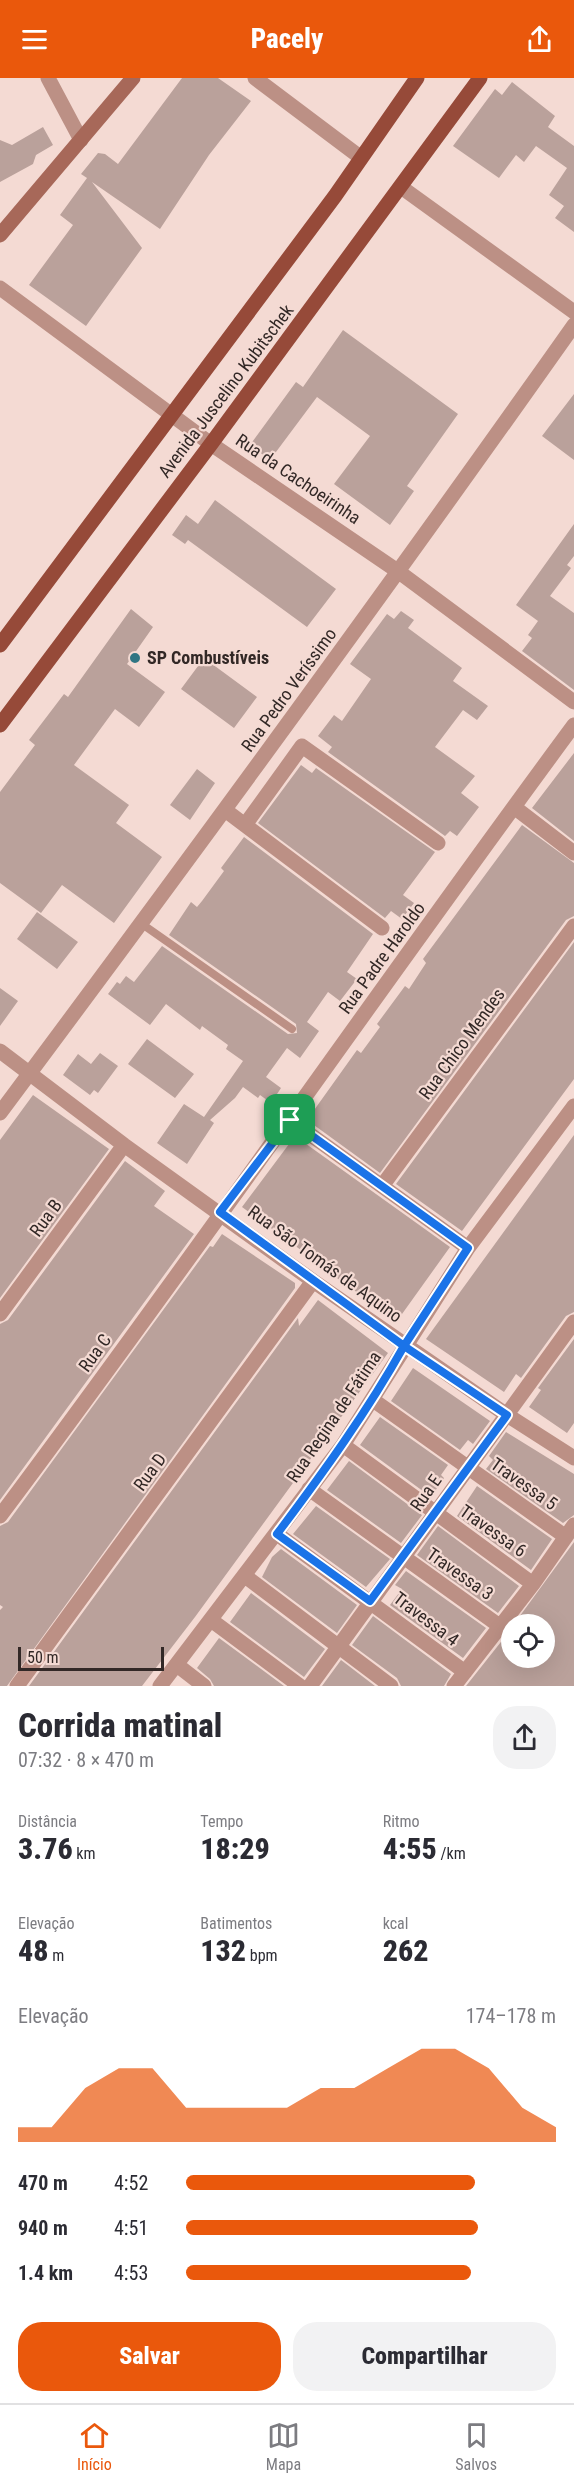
<!DOCTYPE html>
<html lang="pt">
<meta charset="utf-8">
<style>
:root{--surface:#fff;--page:#f2f2f3;--text:#2b2b33;--muted:#7c7c81;--line:#e1e1e2;--accent:#ea580c}
body{margin:0;font-family:"Roboto Condensed",sans-serif;background:var(--page);color:var(--text);height:100vh;display:flex;flex-direction:column;font-size:22px;white-space:nowrap}
*{box-sizing:border-box;margin:0}
p{font-size:20px;color:var(--muted)}
.icon{flex:none;width:33px;height:33px;fill:none;stroke:currentColor;stroke-width:2;stroke-linecap:round;stroke-linejoin:round}
.map{position:relative;height:1608px;overflow:hidden}
.sheet{display:flex;flex-direction:column;background:var(--surface);flex:1}
.sheet>*{flex:none}
.controls{position:absolute;left:501px;top:1536px;display:grid;gap:12px}
.controls a{display:grid;place-items:center;width:54px;height:54px;border-radius:50%;background:var(--surface);box-shadow:0 6px 24px #0002;font-size:30px}
.scale{position:absolute;left:18px;bottom:15px;width:146px;box-sizing:border-box;padding-left:6px;border:3px solid #322826;border-top:0;font-size:16px;line-height:21px;white-space:nowrap;color:#322826;-webkit-text-stroke:4px #f4dad3;paint-order:stroke}
.pin{position:absolute;display:grid;place-items:center;width:51px;height:51px;color:#fff;margin:-26px;border-radius:12px;box-shadow:0 3px 9px #0006}
.round{display:grid;place-items:center;flex:none;width:63px;height:63px;border-radius:24px;background:var(--page)}
.overview{display:flex;align-items:center;justify-content:space-between;height:102px;padding:0 18px}
h1{font-size:33px;font-weight:800;line-height:45px}
.metrics{display:grid;grid-template-columns:repeat(3,1fr);gap:9px;height:102px;padding:6px 18px}
.metrics div{display:grid;align-content:center}
.metrics b{font-size:30px;font-weight:800}
.metrics small{font-size:16px;font-weight:400}
.metrics p{font-size:16px}
.chart{height:168px;padding:12px 18px}
.chart p{display:flex;justify-content:space-between}
.chart svg{width:100%;height:108px;margin-top:6px;fill:var(--accent);opacity:.7}
.button{display:flex;gap:12px;margin-top:auto;padding:12px 18px}
.button a{flex:1;height:69px;border-radius:24px;background:var(--accent);color:#fff;font-size:24px;font-weight:800;line-height:69px;text-align:center}
.button a+a{background:var(--page);color:var(--text)}
ul{padding:0 18px;list-style:none;font-size:20px}
li{display:grid;grid-template-columns:96px 72px 1fr;align-items:center;height:45px}
li i{height:15px;border-radius:8px;background:var(--accent)}
header{display:flex;justify-content:space-between;align-items:center;height:78px;padding:0 18px;background:var(--accent);color:#fff;font-size:27px;font-weight:800}
.dock{display:flex;justify-content:space-around;align-items:center;height:84px;border-top:2px solid var(--line);background:var(--surface);font-size:16px;color:var(--muted)}
.dock a{display:grid;justify-items:center;gap:3px}
.dock .on{color:var(--accent)}
.map>svg:first-child{display:block}
</style>
<header><svg class="icon" aria-label="menu" viewBox="0 0 24 24"><path d="M4 6h16M4 12h16M4 18h16"/></svg>Pacely<svg class="icon" aria-label="share" viewBox="0 0 24 24"><path d="M12 15V3M7 8l5-5 5 5M5 13v7h14v-7"/></svg></header>
<div class="map">
<svg width="574" height="1608" viewBox="0 0 574 1608">
<rect width="100%" height="100%" fill="#f4dad3"/>
<path fill="#baa19b" d="M182 0H218L251 23 209 77 160 151 92 104 142 170 86 248 29 207 73 147 60 137 87 100 81 96 98 75 105 76 118 86Z
M512 4 555 38 548 49 574 68V154L555 140 564 128 549 117 567 90 536 68 524 84 516 77 499 100 453 68 495 11 502 17Z
M43 49 53 67 36 77 33 86 0 104V62L12 67Z
M343 252 458 336 407 408 414 413 390 447 334 406 370 358 317 319 270 382 250 367 296 304 303 309Z
M574 316V382L542 358Z
M215 422 336 511 307 549 188 462 185 466 172 457 186 437 198 446Z
M574 446V478L567 487 571 490 550 518 574 535V612L522 573 532 560 528 557 538 543 516 527Z
M131 531 153 549 127 586 165 614 139 649 115 631 74 687 129 727 116 745 162 779 114 845 62 807 41 835 0 805V714L35 667 29 662 64 616 68 619Z
M401 533 414 542 408 550 462 590 453 603 488 628 477 642 463 632 435 669 475 698 461 715 479 729 457 758 450 753 445 758 328 674 332 669 318 658 334 637 342 643 371 601 350 586 387 536 394 541Z
M204 580 257 619 234 650 181 611Z
M574 675V763L532 730Z
M301 687 312 695 316 690 435 774 403 817 414 825 402 841 391 833 385 840 258 745Z
M197 691 215 705 190 742 170 727Z
M522 747 574 785V838L566 842 380 1095 307 1042 357 972 361 975 380 949 377 946 405 908 409 911 426 885 423 881Z
M244 759 373 856 347 894 357 901 340 923 328 914 307 944 319 953 300 980 287 970 266 999 281 1010 271 1025 260 1017 258 1020 243 1009 235 1020 210 1042 214 1045 187 1086 157 1065 184 1026 204 1039 243 983 226 971 228 967 202 948 200 952 166 926 150 947 108 916 117 904 120 906 126 898 134 904 162 868 288 956 297 955 296 946 169 857 191 824 197 829 202 823 224 793 221 790Z
M37 834 78 864 57 891 17 861Z
M574 864V1001L462 1153 396 1106Z
M0 910 18 923 0 948Z
M147 961 194 996 175 1020 128 986Z
M100 975 118 988 98 1015 94 1012 90 1017 63 997 78 976 91 986Z
M33 1017 109 1071 0 1220V1062Z
M574 1057V1234L566 1238 521 1300 516 1296 504 1314 426 1261Z
M295 1058 450 1169 397 1243 330 1195 333 1190 308 1172 305 1175 242 1129Z
M125 1083 165 1113 154 1128 194 1156 0 1422V1246L8 1242Z
M222 1156 295 1205V1210L7 1608H0V1532L3 1529 0 1527V1448L8 1444 210 1168 213 1169Z
M318 1222 388 1275 195 1539 142 1608H29L298 1240 299 1248Z
M574 1261V1345L567 1355 529 1329 541 1312 538 1310Z
M413 1290 490 1343 473 1366 468 1362 460 1372 391 1323Z
M380 1339 448 1387 441 1397 444 1400 431 1419 360 1367Z
M506 1354 574 1396V1437L563 1445 486 1391 493 1382 489 1378Z
M349 1383 422 1437 401 1465 327 1412Z
M477 1408 552 1461 531 1492 457 1438Z
M316 1428 390 1481 366 1509 293 1456Z
M438 1448 519 1508 498 1535 417 1477Z
M574 1464V1608H466L512 1550V1580H544V1546H514Z
M281 1471 357 1527 337 1555 262 1499 272 1479Z
M406 1493 486 1550 463 1580 390 1527 402 1511 395 1507Z
M251 1515 325 1571 304 1599 230 1544Z
M373 1538 451 1596 444 1608H401L397 1600 352 1567Z
M219 1560 284 1608H214L210 1601 197 1590Z
M341 1582 375 1608H322Z"/>
<g fill="none" stroke-linecap="round" stroke-linejoin="round">
<path stroke="#bc9085" stroke-width="8" d="M142 846 292 951"/>
<path stroke="#bc9085" stroke-width="15" d="M48 0 81 62
M255 0 360 79
M401 109 574 234
M0 210 211 366 399 494 574 624
M514 729 574 775
M225 732 382 850
M245 747 302 668 438 765
M0 973 124 1067 313 1203 507 1337 574 1380
M0 1035C194 775 386 513 574 247
M290 1042 468 1170
M382 1108 574 848
M0 1236 124 1067
M373 1322 566 1459
M343 1367 533 1506
M309 1411 501 1549
M0 1438C196 1177 380 909 574 647
M277 1456 465 1594
M245 1498 391 1608
M211 1542 300 1608
M177 1587 204 1608
M17 1608 313 1203
M160 1608 343 1367 468 1170 574 1028
M310 1608 574 1244
M454 1608 533 1506 574 1447"/>
<path stroke="#a76859" stroke-width="15" d="M0 157 133 0"/>
<path stroke="#964a39" stroke-width="15" d="M0 567 335 118 417 0
M0 647 211 366 480 0"/>
</g>
<g fill="none" stroke-linecap="round" stroke-linejoin="round">
<g stroke="#fff" stroke-width="12">
<path id="route" d="M290 1042 220 1134 404 1268C367 1334 323 1395 277 1456L370 1523 507 1337 404 1268 468 1170 290 1042"/>
</g>
<use href="#route" stroke="#1a73e8" stroke-width="8"/>
</g>
<circle fill="#307583" stroke="#f4dad3" stroke-width="2" cx="135" cy="580" r="6"/>
<g text-anchor="middle" stroke-width="4.5" stroke-linejoin="round" paint-order="stroke">
<g font-size="18" fill="#322826" stroke="#f4dad3">
<text transform="translate(226 313) rotate(-53)" y="6">Avenida Juscelino Kubitschek</text>
<text transform="translate(298 401) rotate(34)" y="6">Rua da Cachoeirinha</text>
<text transform="translate(289 612) rotate(-54)" y="6">Rua Pedro Veríssimo</text>
<text transform="translate(382 880) rotate(-54)" y="6">Rua Padre Haroldo</text>
<text transform="translate(462 966) rotate(-54)" y="6">Rua Chico Mendes</text>
<text transform="translate(46 1140) rotate(-54)" y="6">Rua B</text>
<text transform="translate(325 1186) rotate(36)" y="6">Rua São Tomás de Aquino</text>
<text transform="translate(95 1275) rotate(-54)" y="6">Rua C</text>
<text transform="translate(334 1339) rotate(-56)" y="6">Rua Regina de Fátima</text>
<text transform="translate(150 1394) rotate(-54)" y="6">Rua D</text>
<text transform="translate(524 1406) rotate(35)" y="6">Travessa 5</text>
<text transform="translate(426 1415) rotate(-55)" y="6">Rua E</text>
<text transform="translate(493 1453) rotate(35)" y="6">Travessa 6</text>
<text transform="translate(460 1496) rotate(35)" y="6">Travessa 3</text>
<text transform="translate(426 1541) rotate(37)" y="6">Travessa 4</text>
</g>
<g font-size="18" font-weight="bold" fill="#322826" stroke="#f4dad3" text-anchor="start">
<text x="147" y="586">SP Combustíveis</text>
</g>
</g>
</svg>
<div class="controls">
<a><svg class="icon" aria-label="locate" viewBox="0 0 24 24"><circle cx="12" cy="12" r="6"/><path d="M12 2v4M12 18v4M2 12h4M18 12h4"/></svg></a>
</div>
<div class="scale">50 m</div>
<div class="pin" style="left:290px;top:1042px;background:#1e9e55"><svg class="icon" aria-label="arrive" viewBox="0 0 24 24"><path d="M6 21V4h12l-3 4 3 4H6"/></svg></div>
</div>
<section class="sheet">
<div class="overview"><div><h1>Corrida matinal</h1><p>07:32 · 8 × 470 m</p></div><a class="round"><svg class="icon" aria-label="share" viewBox="0 0 24 24"><path d="M12 15V3M7 8l5-5 5 5M5 13v7h14v-7"/></svg></a></div>
<div class="metrics">
<div><p>Distância</p><b>3.76<small> km</small></b></div>
<div><p>Tempo</p><b>18:29</b></div>
<div><p>Ritmo</p><b>4:55<small> /km</small></b></div>
</div>
<div class="metrics">
<div><p>Elevação</p><b>48<small> m</small></b></div>
<div><p>Batimentos</p><b>132<small> bpm</small></b></div>
<div><p>kcal</p><b>262</b></div>
</div>
<div class="chart"><p><span>Elevação</span>174–178 m</p>
<svg viewBox="0 0 160 44" preserveAspectRatio="none"><path d="M0 44V38L10 38L20 22L30 14L40 14L50 30L60 30L70 30L80 30L90 22L100 22L110 14L120 6L130 6L140 14L150 30L160 38V44z"/></svg>
</div>
<ul>
<li><b>470 m</b>4:52<i style="width:78%"></i></li>
<li><b>940 m</b>4:51<i style="width:79%"></i></li>
<li><b>1.4 km</b>4:53<i style="width:77%"></i></li>
</ul>
<div class="button"><a>Salvar</a><a>Compartilhar</a></div>
</section>
<nav class="dock">
<a class="on"><svg class="icon" aria-label="home" viewBox="0 0 24 24"><path d="M3 11l9-7 9 7M6 9v11h12V9"/></svg>Início</a>
<a><svg class="icon" aria-label="map" viewBox="0 0 24 24"><path d="M3 6l6-2 6 2 6-2v14l-6 2-6-2-6 2zM9 4v14M15 6v14"/></svg>Mapa</a>
<a><svg class="icon" aria-label="saved" viewBox="0 0 24 24"><path d="M7 4h10v16l-5-4-5 4z"/></svg>Salvos</a>
</nav>
